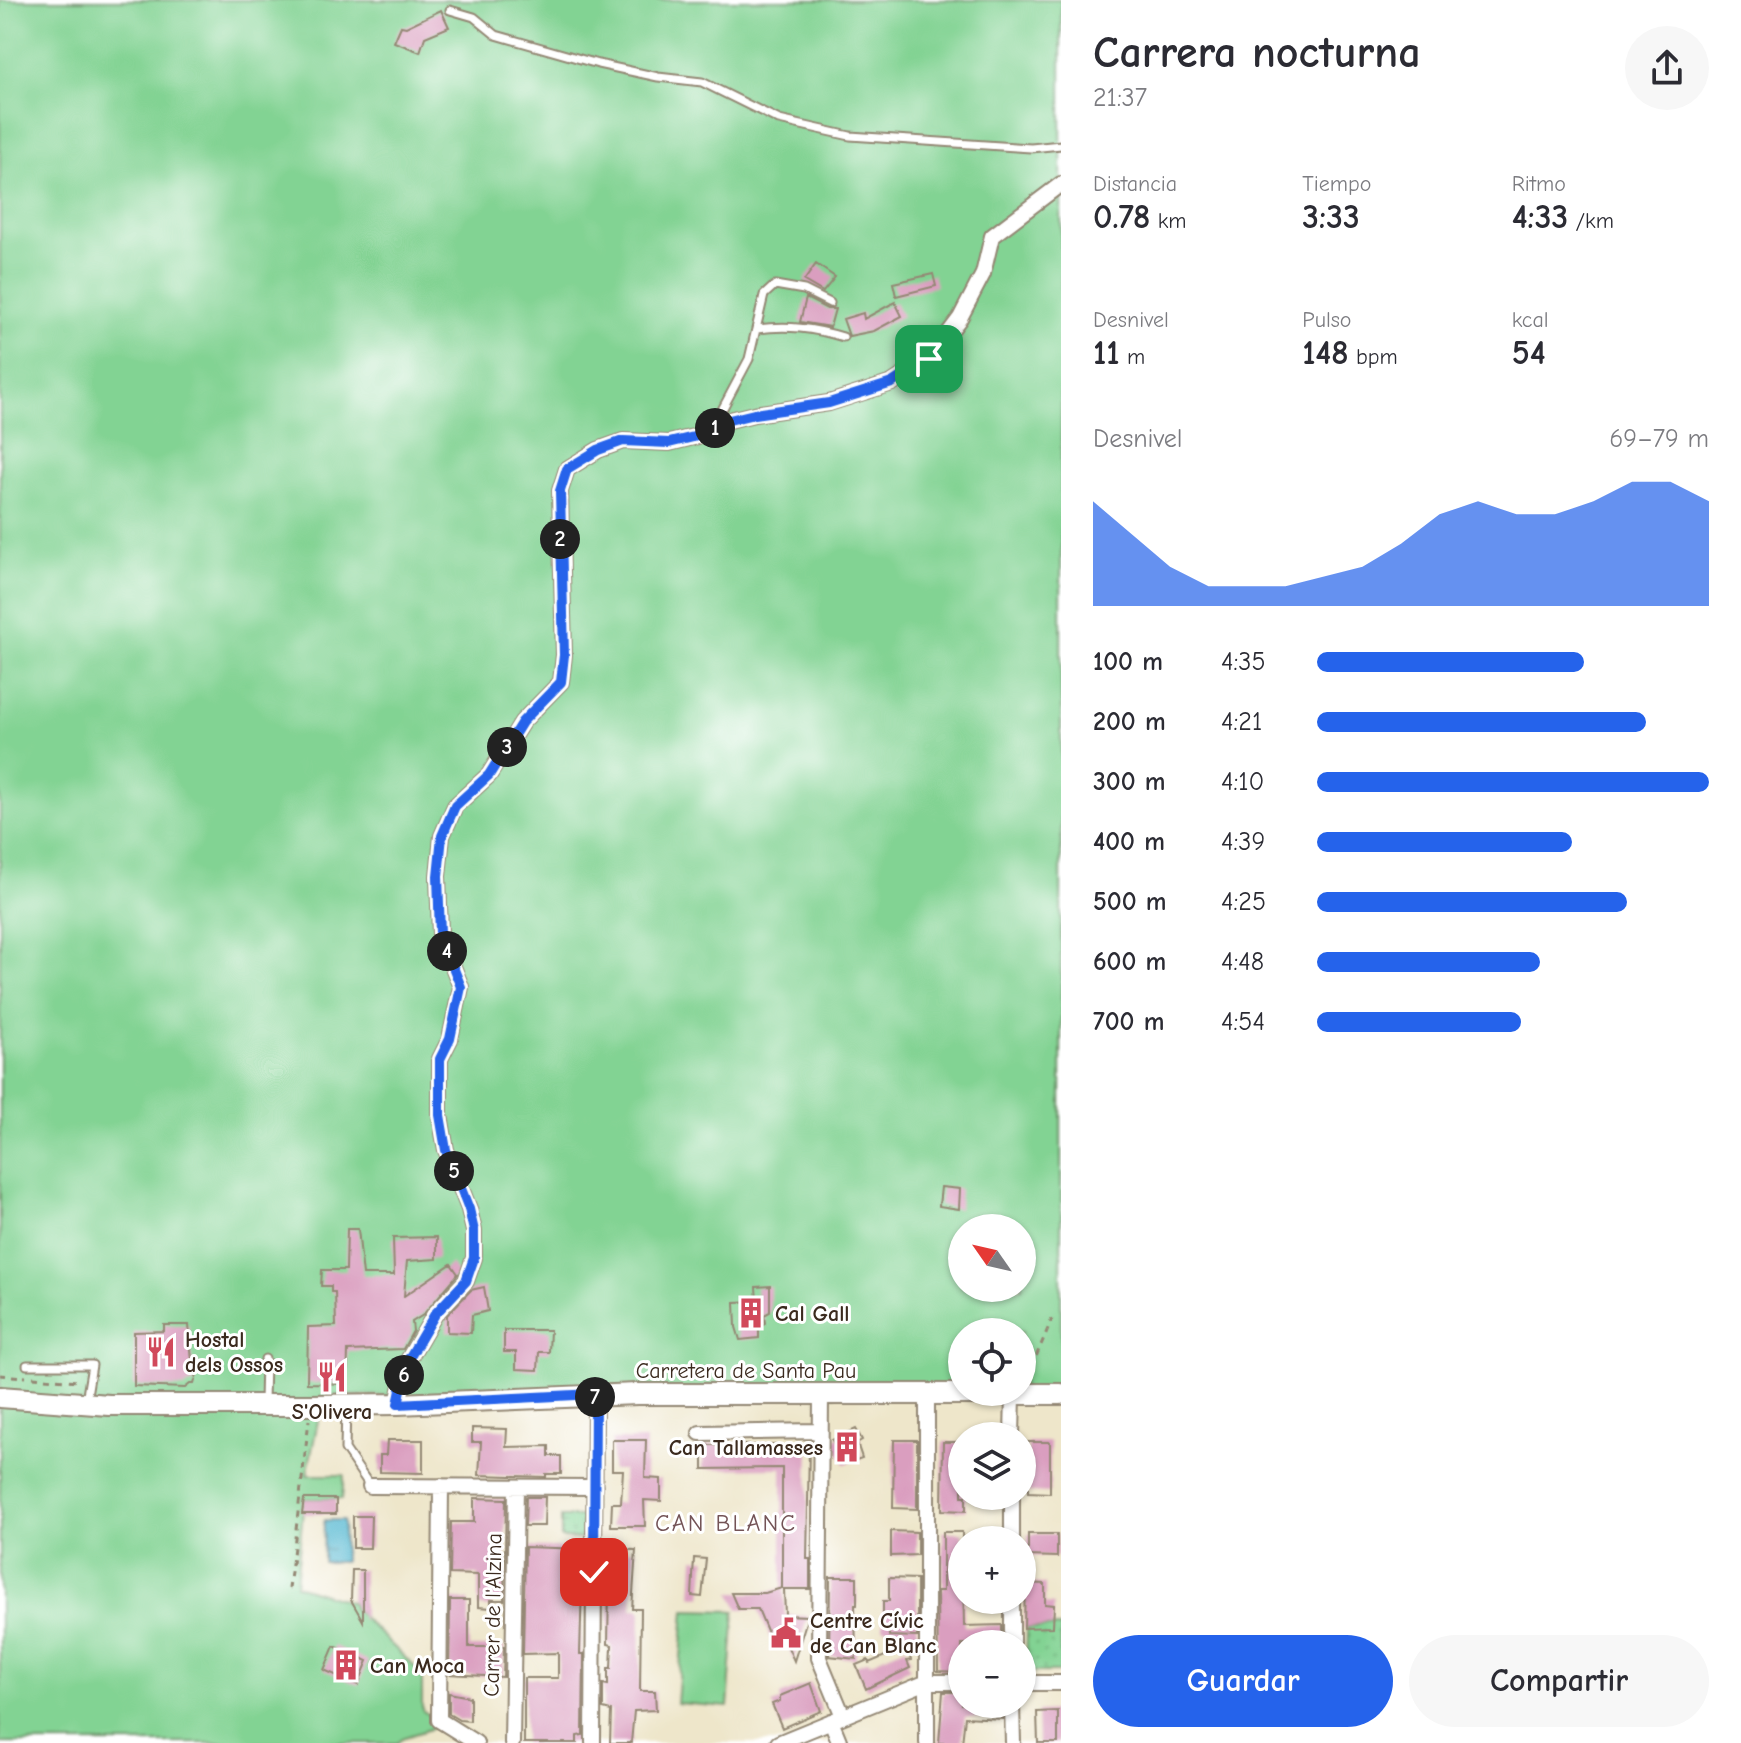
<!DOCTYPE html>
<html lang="es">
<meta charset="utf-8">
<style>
:root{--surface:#fff;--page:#f7f7f7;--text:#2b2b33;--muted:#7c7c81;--accent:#2563eb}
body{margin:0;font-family:"Comic Neue",sans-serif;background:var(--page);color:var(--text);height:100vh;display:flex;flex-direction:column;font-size:30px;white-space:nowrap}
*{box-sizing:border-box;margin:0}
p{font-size:26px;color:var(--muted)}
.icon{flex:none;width:44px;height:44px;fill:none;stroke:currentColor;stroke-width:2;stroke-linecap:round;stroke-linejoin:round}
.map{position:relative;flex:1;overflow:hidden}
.sheet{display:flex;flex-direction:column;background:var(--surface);width:680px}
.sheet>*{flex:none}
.needle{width:52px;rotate:304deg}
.controls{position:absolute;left:948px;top:1214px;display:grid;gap:16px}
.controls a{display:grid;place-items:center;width:88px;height:88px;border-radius:50%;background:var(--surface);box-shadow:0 2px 6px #0004;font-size:40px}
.pin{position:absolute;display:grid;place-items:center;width:68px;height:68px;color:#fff;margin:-34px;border-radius:16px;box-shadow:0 4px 12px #0006}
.km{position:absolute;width:40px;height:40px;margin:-20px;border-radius:50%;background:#222;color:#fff;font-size:22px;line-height:40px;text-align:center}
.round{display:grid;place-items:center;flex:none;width:84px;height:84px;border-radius:42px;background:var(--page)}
.head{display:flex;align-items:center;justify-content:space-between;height:136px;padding:0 32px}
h1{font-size:44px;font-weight:700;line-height:60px}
.metrics{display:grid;grid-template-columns:repeat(3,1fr);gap:12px;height:136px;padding:8px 32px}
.metrics div{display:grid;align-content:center}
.metrics b{font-size:34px;font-weight:700}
.metrics small{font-size:22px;font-weight:400}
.metrics p{font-size:22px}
.chart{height:224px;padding:16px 32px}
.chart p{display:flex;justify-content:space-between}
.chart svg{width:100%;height:144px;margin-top:8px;fill:var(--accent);opacity:.7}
.button{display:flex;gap:16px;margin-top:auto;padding:16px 32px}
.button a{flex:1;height:92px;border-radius:48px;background:var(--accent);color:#fff;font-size:32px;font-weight:700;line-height:92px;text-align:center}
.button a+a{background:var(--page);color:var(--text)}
ul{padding:0 32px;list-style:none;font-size:26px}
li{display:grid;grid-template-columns:128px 96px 1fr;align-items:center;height:60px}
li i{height:20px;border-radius:10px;background:var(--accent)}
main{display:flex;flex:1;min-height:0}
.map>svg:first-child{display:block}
</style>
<main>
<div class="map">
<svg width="1061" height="1743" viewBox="0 0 1061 1743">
<defs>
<pattern id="grass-dots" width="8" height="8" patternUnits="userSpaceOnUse" patternTransform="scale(2)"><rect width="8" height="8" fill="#82d393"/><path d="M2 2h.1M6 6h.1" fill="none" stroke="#71b57e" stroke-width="1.8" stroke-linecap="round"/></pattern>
<pattern id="water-ripples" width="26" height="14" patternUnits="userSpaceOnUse" patternTransform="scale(2)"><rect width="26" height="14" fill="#52b7d0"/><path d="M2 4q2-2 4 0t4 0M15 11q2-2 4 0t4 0" fill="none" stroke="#4595a8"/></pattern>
</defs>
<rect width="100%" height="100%" fill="#fff"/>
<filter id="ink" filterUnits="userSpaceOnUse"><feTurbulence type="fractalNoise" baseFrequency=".0125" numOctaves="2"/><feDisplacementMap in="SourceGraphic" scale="16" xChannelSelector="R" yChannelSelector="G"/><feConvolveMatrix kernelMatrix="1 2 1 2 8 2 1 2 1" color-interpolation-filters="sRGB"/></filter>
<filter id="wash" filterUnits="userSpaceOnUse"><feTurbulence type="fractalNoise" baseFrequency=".006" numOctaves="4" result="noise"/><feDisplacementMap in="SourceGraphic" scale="32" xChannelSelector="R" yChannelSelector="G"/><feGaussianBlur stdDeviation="1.8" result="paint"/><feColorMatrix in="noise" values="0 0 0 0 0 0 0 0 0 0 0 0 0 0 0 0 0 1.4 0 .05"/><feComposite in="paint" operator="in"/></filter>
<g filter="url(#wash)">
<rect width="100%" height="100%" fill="#eee6ca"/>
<path fill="url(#grass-dots)" stroke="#5e7e58" stroke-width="2" d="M561 1517H583L582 1539 561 1538Z
M1061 1627V1672H1026L1027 1628Z"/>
<path fill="#82d393" stroke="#5e7e58" stroke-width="2" fill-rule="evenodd" d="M0 0H1061V1394L323 1396 307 1475H344L342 1499H304L296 1585 353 1603V1608L422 1674V1710L433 1718V1728L402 1738 397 1743H0ZM962 1228H1022V1288H962ZM962 1332H1022V1392H962Z
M685 1610 735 1611 728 1707 677 1703Z"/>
<path fill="url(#water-ripples)" stroke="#467077" stroke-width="2" d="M324 1520H343L344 1562H323Z"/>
<g id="blocks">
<path fill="#da9ebf" d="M441 10 449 27 425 37 420 52 394 42 401 26 406 27Z
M816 264 835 277 823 292 804 281Z
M933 274 936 286 896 296 893 283Z
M806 298 827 309H835L830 327 800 322Z
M895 302 902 316 874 331 849 336 843 319 863 313 864 319Z
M941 1187 960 1189 959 1209 939 1206Z
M347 1229H358L363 1275H394L393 1238 437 1237V1259L407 1261 404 1296 451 1264 458 1274 423 1315 412 1322 413 1331 403 1349 348 1351 347 1384 307 1383 308 1327 336 1326 335 1292H331V1286H321L322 1270H346Z
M770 1286V1312L764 1315 765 1323 759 1326V1338L740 1340 736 1327 735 1302 757 1301 756 1287Z
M484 1287 488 1311 472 1315 471 1333 447 1332V1315L471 1290Z
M164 1325H189L192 1361 200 1364 194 1384H190L185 1388 134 1386V1332L164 1331Z
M504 1330H550L549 1352H539L538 1370 516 1369V1352H504Z
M472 1428 507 1429 506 1447 549 1446V1456H561V1474H546V1477L479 1475 481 1442H472Z
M856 1429 862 1440 857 1443 862 1458 845 1464 832 1440Z
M387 1440H423V1473L380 1472V1455H386Z
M612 1440H646L645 1478 661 1479V1501L644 1500 645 1526H611L612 1503H621L623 1470H612Z
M894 1440H917V1509L893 1508Z
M943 1442H962V1496H966V1511L942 1510Z
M1028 1442H1050V1493L1028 1492Z
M703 1445H809L807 1559H810V1589H784L785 1615 808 1616 794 1661 784 1638H770L758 1609H738L731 1593H765L782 1588V1468L703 1469Z
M526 1497H545L544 1526H525Z
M474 1498 506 1499 504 1600H491V1608L478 1607V1575L450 1574 451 1522H474Z
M304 1499H336V1514H302Z
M353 1516H371L370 1548H353Z
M891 1531 917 1532V1555L891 1556Z
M943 1532H962L964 1626 1002 1625V1644H962V1672L938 1671 937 1591H943Z
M1028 1534H1057V1557L1028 1556Z
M525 1547 583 1549 580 1654H584L583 1735 577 1736V1743H524V1678H558V1653L523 1654Z
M606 1549 636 1550 632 1609H641L640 1691H655L656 1710 634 1711 631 1743H610L611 1711 603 1709V1684L608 1685V1668H611L612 1645 608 1644 609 1587H606Z
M694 1558 706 1559 702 1597 692 1596Z
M352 1570H363V1621L351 1600Z
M830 1577H857V1605H855L856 1659 829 1656Z
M889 1578 917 1579V1637L889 1636V1629L883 1628V1601H889Z
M1025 1583 1045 1584V1604L1054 1605 1053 1627 1024 1628Z
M450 1600H469V1647H504L503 1677 449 1674Z
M334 1646 368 1661 358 1685 324 1670Z
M906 1647 911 1660 907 1661 910 1668 866 1689 856 1665 868 1660 869 1663Z
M811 1683 821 1711 782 1728 772 1704 780 1701V1696Z
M943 1692H962V1704H1002V1719L965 1717 962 1743H939Z
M449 1693 470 1697V1721L459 1720 449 1714Z
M1058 1711V1743H1038L1037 1712Z"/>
</g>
</g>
<g filter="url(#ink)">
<use href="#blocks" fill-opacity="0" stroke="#948874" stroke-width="2"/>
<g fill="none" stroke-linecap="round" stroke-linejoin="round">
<g stroke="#948874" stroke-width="11">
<path id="service" d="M450 10 474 17 496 35 598 64 658 77 702 82 779 120 850 136 1031 148 1061 145
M757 329C788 325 813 328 843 337
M716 421 749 359 764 295 775 285 804 290 830 303
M27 1365H92L86 1401
M264 1402 265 1359
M346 1407 345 1449 370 1486"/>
</g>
<g stroke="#948874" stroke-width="18">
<path id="minor" d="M821 1395 819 1658 843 1716
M398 1404 407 1362 435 1314 466 1281 474 1258V1231L469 1209 446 1150 440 1115V1059L450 1039 461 987 440 934 438 876 442 836 455 806 489 775 522 722 561 682 564 655 560 491 567 469 598 450 623 441 669 443 710 433 721 422 754 414 829 403 892 383 929 359 960 318 983 274 992 236 1061 184
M700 1433 820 1431
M1012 1436 1013 1394
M370 1486 595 1487
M441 1486 439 1720 476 1743
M1012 1540V1496
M1012 1644V1600
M1022 1683H1061
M1012 1704 1013 1743
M831 1721 840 1743
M512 1743 516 1487
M593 1743 595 1394
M778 1743 927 1682H962
M927 1743V1394"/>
</g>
<g stroke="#948874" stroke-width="24">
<path id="secondary" d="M0 1397 109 1405H310L398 1404 637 1394H1061"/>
</g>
<path stroke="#948874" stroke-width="3" stroke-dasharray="6 6" stroke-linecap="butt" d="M0 1375 26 1377
M33 1377 77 1381
M1027 1378 1052 1319
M289 1589 309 1420"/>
<use href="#service" stroke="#fff" stroke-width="7"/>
<use href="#minor" stroke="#fff" stroke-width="14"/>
<use href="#secondary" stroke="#fff" stroke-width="20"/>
</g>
</g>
<g fill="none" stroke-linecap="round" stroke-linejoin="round" filter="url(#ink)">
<g stroke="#fff" stroke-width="16">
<path id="route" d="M594 1572 595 1394 398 1404 407 1362 435 1314 466 1281 474 1258V1231L469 1209 446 1150 440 1115V1059L450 1039 461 987 440 934 438 876 442 836 455 806 489 775 522 722 561 682 564 655 560 491 567 469 598 450 623 441 669 443 710 433 721 422 754 414 829 403 892 383 929 359"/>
</g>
<use href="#route" stroke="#2563eb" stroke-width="10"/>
</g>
<defs>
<g id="building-bare" transform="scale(2.4)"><path d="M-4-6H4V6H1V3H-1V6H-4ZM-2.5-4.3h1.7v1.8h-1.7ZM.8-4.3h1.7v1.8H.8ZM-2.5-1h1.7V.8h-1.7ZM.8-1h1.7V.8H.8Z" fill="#d1495b" stroke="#fff" stroke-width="2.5" paint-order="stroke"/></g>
<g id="restaurant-bare" transform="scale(2.4)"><path d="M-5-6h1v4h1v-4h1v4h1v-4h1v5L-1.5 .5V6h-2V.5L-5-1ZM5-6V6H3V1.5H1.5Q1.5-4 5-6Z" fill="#d1495b" stroke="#fff" stroke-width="2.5" paint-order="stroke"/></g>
<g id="civic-bare" transform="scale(2.4)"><path d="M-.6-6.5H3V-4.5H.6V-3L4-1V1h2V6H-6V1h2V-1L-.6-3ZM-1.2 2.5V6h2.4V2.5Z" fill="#d1495b" stroke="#fff" stroke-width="2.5" paint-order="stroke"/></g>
</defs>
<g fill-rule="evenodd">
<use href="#building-bare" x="751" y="1313"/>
<use href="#restaurant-bare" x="161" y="1352"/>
<use href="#restaurant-bare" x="332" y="1377"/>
<use href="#building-bare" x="847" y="1447"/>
<use href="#civic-bare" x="786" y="1633"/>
<use href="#building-bare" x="346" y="1665"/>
</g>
<g text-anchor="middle" stroke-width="6" stroke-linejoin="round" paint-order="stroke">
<g font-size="22" font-weight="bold" fill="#3b2a1e" stroke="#fff" text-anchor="start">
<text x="775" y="1321">Cal Gall</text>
<text x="185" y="1347">Hostal<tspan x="185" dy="25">dels Ossos</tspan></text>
<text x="332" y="1419" text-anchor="middle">S'Olivera</text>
<text x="823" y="1455" text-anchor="end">Can Tallamasses</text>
<text x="810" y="1628">Centre Cívic<tspan x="810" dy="25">de Can Blanc</tspan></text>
<text x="370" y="1673">Can Moca</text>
</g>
<g font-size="22" fill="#3b2a1e" stroke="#fff">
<text x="746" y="1378">Carretera de Santa Pau</text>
<text transform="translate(492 1615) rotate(-89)" y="8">Carrer de l'Alzina</text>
</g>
<g font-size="24" letter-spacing="2" fill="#735356" stroke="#fff">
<text x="726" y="1531">CAN BLANC</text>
</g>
</g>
</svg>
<div class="controls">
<a><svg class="needle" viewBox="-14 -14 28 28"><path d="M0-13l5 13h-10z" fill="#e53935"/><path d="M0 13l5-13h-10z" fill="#7c7c81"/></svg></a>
<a><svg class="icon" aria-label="locate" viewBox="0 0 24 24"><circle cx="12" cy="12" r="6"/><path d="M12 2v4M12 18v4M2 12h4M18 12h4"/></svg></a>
<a><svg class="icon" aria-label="layers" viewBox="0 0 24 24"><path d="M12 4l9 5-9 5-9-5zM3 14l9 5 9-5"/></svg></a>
<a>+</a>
<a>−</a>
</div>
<div class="pin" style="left:929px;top:359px;background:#1e9e55"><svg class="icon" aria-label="arrive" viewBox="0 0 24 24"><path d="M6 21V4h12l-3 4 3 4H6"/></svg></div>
<div class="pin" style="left:594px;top:1572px;background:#d93025"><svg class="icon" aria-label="check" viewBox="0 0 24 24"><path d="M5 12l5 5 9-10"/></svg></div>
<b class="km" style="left:715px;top:428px">1</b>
<b class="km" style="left:560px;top:539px">2</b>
<b class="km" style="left:507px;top:747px">3</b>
<b class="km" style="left:447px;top:951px">4</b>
<b class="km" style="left:454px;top:1171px">5</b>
<b class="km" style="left:404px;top:1375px">6</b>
<b class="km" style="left:595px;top:1397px">7</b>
</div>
<section class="sheet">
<div class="head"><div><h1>Carrera nocturna</h1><p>21:37</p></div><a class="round"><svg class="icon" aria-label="share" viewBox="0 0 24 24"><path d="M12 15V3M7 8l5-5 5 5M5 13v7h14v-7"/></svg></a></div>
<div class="metrics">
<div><p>Distancia</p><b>0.78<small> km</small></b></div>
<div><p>Tiempo</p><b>3:33</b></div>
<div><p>Ritmo</p><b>4:33<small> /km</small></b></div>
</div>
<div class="metrics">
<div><p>Desnivel</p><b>11<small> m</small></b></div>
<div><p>Pulso</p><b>148<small> bpm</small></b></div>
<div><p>kcal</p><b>54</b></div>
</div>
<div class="chart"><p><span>Desnivel</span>69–79 m</p>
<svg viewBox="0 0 160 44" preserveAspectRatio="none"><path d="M0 44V12L10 22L20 32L30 38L40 38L50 38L60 35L70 32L80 25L90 16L100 12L110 16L120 16L130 12L140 6L150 6L160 12V44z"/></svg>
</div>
<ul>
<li><b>100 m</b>4:35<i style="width:68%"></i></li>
<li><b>200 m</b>4:21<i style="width:84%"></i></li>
<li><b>300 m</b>4:10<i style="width:100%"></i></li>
<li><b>400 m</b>4:39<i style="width:65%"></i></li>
<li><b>500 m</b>4:25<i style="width:79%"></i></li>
<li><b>600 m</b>4:48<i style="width:57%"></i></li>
<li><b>700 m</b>4:54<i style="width:52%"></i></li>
</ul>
<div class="button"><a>Guardar</a><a>Compartir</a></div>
</section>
</main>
